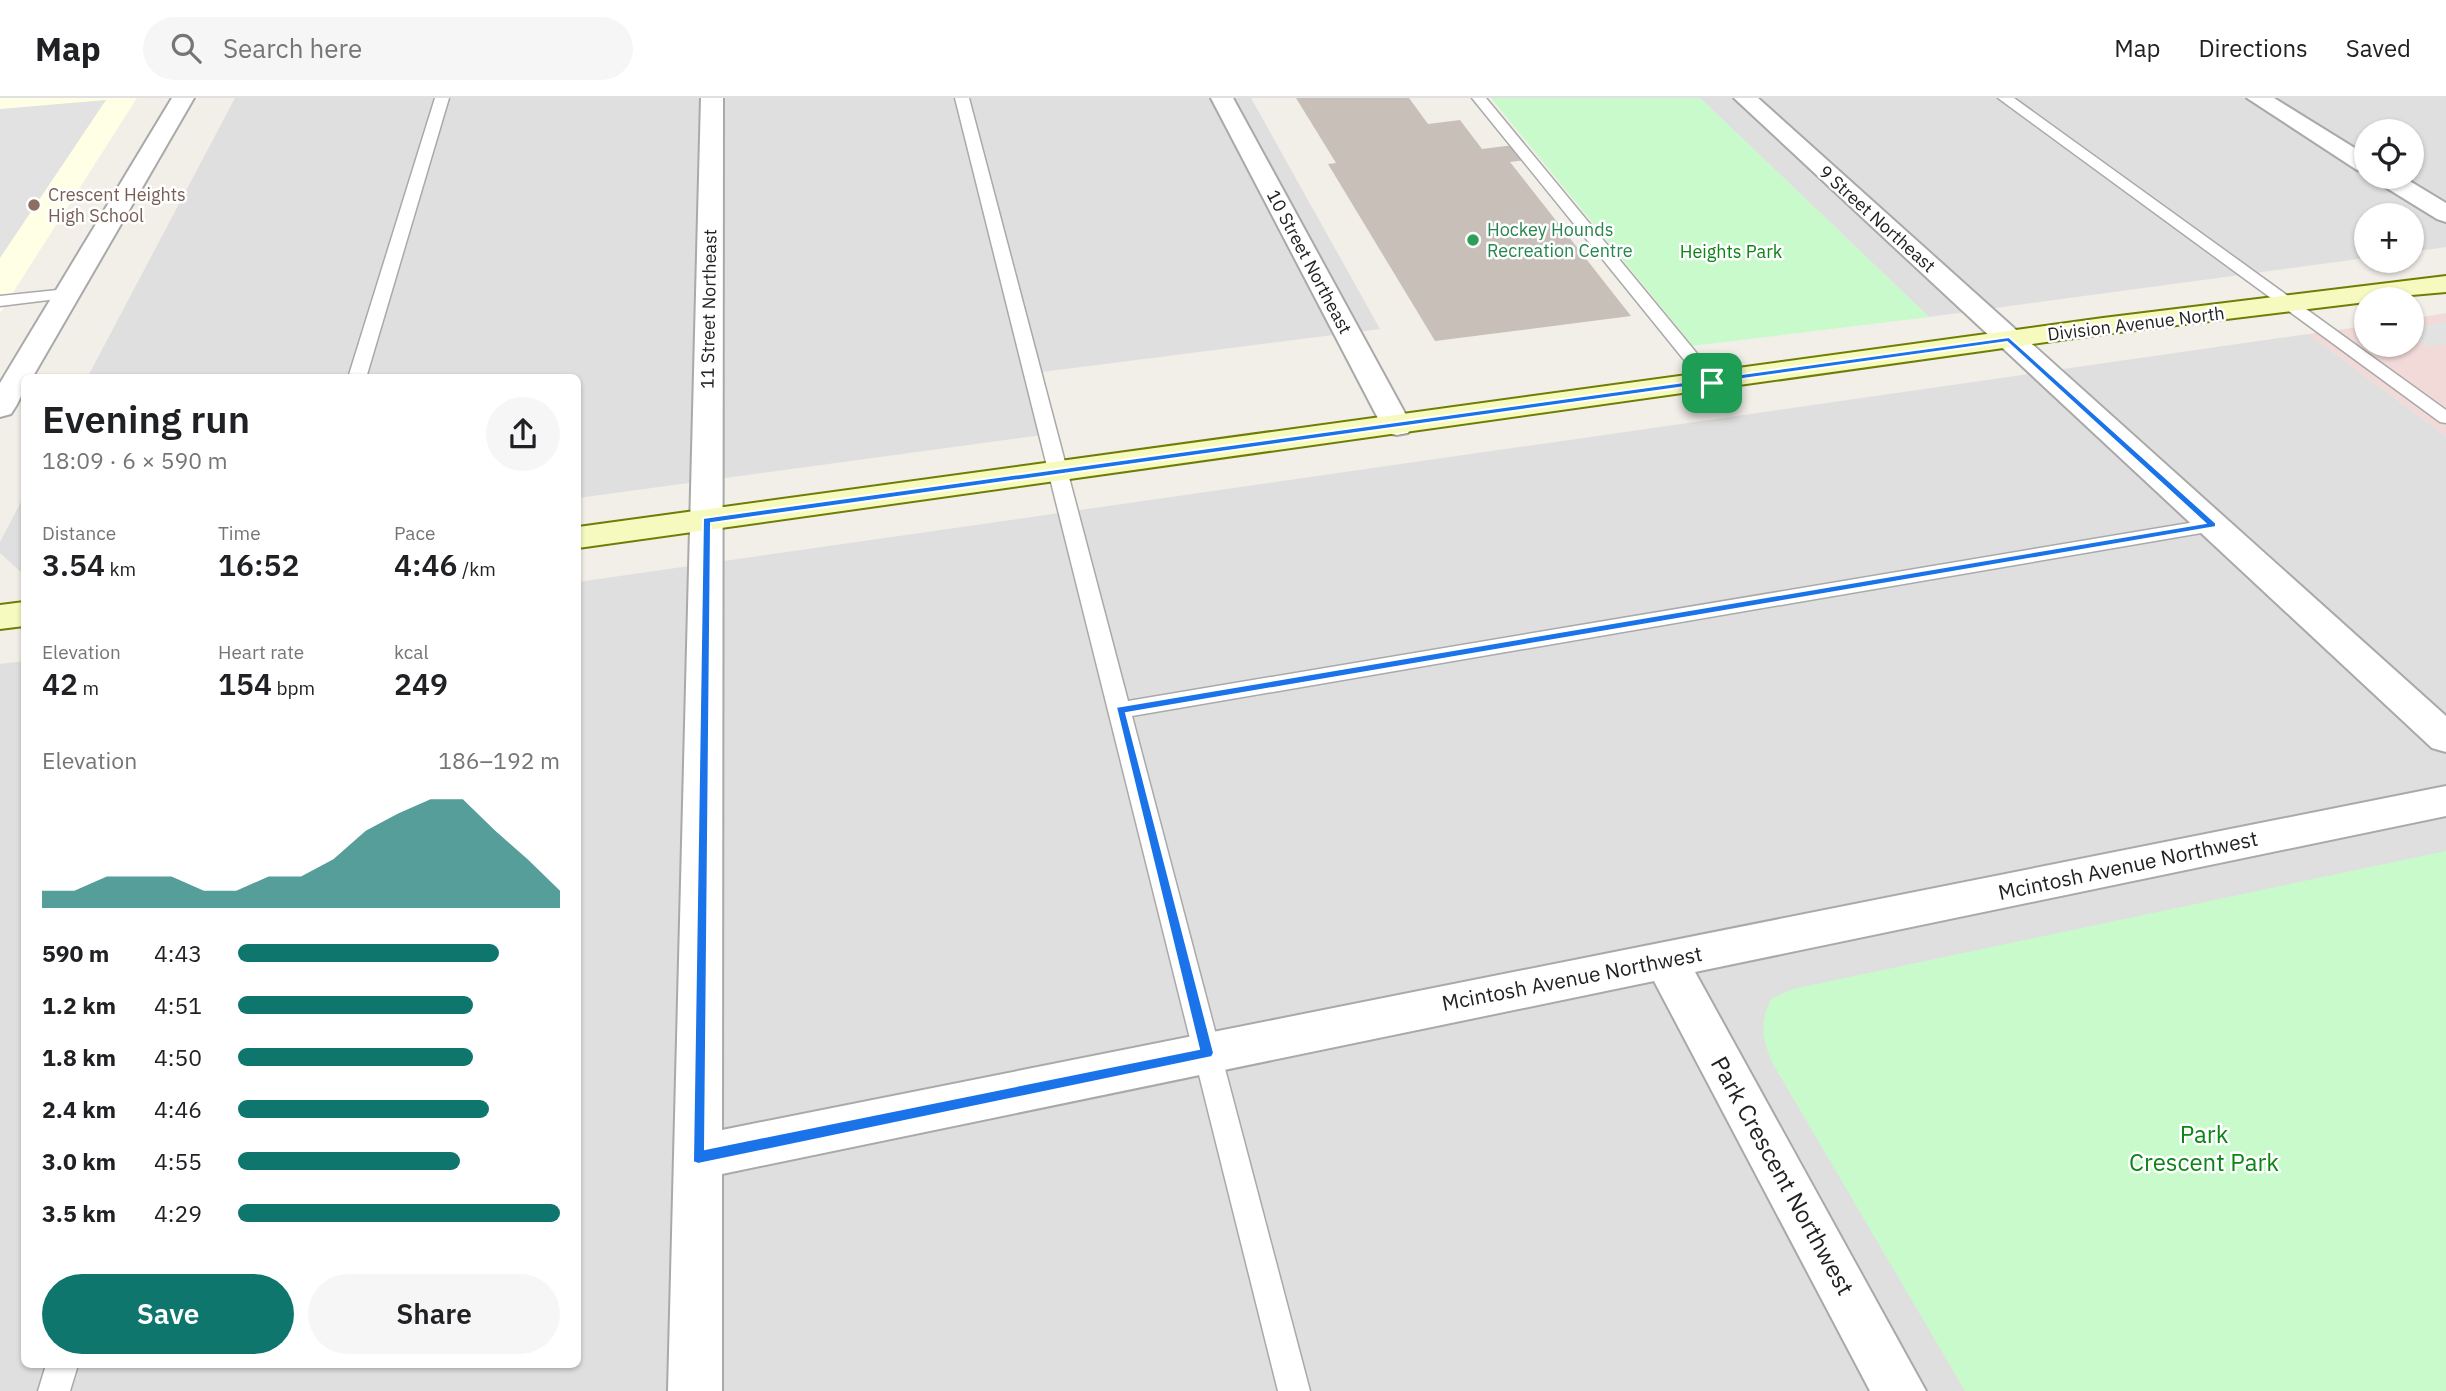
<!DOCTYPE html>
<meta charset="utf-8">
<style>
:root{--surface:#fff;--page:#f6f6f6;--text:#202124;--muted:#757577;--line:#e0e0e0;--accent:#0f766e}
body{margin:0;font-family:"IBM Plex Sans",sans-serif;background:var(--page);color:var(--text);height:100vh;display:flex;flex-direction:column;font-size:26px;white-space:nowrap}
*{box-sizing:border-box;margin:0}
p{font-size:23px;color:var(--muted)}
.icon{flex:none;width:38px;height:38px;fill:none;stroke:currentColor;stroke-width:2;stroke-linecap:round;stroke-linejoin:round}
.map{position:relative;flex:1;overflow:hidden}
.side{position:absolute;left:21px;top:276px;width:560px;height:994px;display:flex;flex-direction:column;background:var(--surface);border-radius:10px;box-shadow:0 2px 5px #0004}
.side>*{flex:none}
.buttons{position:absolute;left:2354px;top:21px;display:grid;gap:14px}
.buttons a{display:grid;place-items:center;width:70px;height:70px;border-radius:50%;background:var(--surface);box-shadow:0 2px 5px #0004;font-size:35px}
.pin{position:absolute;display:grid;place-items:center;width:60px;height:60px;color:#fff;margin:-30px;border-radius:14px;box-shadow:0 4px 10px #0006}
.round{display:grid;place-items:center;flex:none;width:74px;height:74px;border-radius:37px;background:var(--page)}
.head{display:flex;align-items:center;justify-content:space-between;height:119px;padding:0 21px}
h1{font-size:38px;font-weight:600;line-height:52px}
.figures{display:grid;grid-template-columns:repeat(3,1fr);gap:10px;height:119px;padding:7px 21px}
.figures div{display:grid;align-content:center}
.figures b{font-size:30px;font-weight:600}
.figures small{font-size:19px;font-weight:400}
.figures p{font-size:19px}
.chart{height:196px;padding:14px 21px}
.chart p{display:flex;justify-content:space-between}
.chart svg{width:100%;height:126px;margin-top:7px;fill:var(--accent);opacity:.7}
.button{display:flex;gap:14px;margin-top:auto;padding:14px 21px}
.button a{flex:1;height:80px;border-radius:42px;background:var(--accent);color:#fff;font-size:28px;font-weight:600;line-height:80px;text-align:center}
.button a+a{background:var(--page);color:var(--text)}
ul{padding:0 21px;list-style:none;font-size:23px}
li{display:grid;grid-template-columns:112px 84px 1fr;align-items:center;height:52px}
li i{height:18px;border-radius:9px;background:var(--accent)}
header{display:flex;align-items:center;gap:42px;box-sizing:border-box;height:98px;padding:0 35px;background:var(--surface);border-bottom:2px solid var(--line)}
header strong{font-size:33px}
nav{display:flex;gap:38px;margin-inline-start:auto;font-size:24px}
.search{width:490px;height:63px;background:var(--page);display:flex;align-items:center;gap:18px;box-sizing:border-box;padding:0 24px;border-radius:38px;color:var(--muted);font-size:26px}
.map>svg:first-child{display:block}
</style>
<header>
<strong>Map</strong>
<div class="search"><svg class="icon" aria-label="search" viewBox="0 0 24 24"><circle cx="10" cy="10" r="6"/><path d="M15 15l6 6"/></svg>Search here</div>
<nav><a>Map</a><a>Directions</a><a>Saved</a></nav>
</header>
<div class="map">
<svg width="2446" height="1293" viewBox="0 0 2446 1293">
<rect width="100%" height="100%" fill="#f2efe9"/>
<path fill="#e0dfdf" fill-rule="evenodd" d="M235 0H1251L1380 231 1034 275 1049 336 578 400V280H87Z
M1700 0H2446V149L2412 154V117H2366V160L1929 219ZM2366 33H2412V79H2366Z
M2308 236 2446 338V1293H0V566L24 563V1267H578V484Z
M24 398V474H21L0 455V444Z"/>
<path fill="#f2dad9" d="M2446 215V338L2308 236 2366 228V247H2412V221Z"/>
<path fill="#ffffe5" d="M0 0H137L0 215Z"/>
<path fill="#c8facc" d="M1491 0H1700L1929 219 1693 248Z
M2446 753V1293H1965L1773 966C1762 940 1759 927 1771 901L1793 891Z"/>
<path fill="#e2e2e2" d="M106 2 0 160V11Z
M2446 224V246L2427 249 2412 238V229Z"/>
<path fill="#c7bfb8" d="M1296 0H1409L1428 26 1460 22 1482 51 1514 47 1526 62 1510 64 1631 218 1435 243 1328 66 1336 65Z"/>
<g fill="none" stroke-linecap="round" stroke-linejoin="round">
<g stroke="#a9a9a9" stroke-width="3">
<path id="service" d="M435 0H449L366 280H348Z
M955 0H969L1128 603 2213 421 2223 427 2213 433 1132 618 1310 1293H1278Z
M1472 0H1486L1718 281 1721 285 1718 289H1706Z
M1998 0H2014L2446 312V325L2440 324Z
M67 191 73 193V199L0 208V198Z
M46 1267H78L70 1293H38Z"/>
</g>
<g stroke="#a9a9a9" stroke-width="4">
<path id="minor" d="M701 0H723L722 1032 2446 688V718L1695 874 1926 1293H1870L1654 883 722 1076V1293H668Z
M1211 0H1233L1412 328 1408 335 1397 337 1386 335 1382 328Z
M1734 0H1758L2446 618V654L2432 650Z"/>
</g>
<g stroke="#a9a9a9" stroke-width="4">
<path id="tertiary" d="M172 0H194L32 280H24C24 295 19 304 11 316L0 319V285Z
M2247 0H2274L2366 57V74L2357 72Z
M2374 79H2403L2446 105V124L2437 121 2377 84Z"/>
</g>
<g stroke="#707d05" stroke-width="4">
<path id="secondary" d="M2446 178V194L2366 201V204L2103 236 578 450V429L2103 220Z
M24 504V528L0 531V507Z"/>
</g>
<use href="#service" fill="#fff" fill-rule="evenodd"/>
<use href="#minor" fill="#fff" fill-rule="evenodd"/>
<use href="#tertiary" fill="#fff" fill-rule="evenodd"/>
<use href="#secondary" fill="#f7fabf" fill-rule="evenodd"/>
</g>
<path fill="#1a73e8" stroke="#fff" stroke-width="2" fill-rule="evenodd" d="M2009 239 2216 425V429L1126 615 1214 955 1212 959 698 1066 693 1064 703 420ZM2007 244 2205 425 1116 609 1199 951 705 1051 711 425Z"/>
<circle fill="#8d6e63" stroke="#fff" stroke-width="2.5" cx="34" cy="107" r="7"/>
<circle fill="#2e9e5b" stroke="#fff" stroke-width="2.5" cx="1473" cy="142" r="7"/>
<g text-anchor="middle" stroke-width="5" stroke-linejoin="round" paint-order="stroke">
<g font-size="18" fill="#785e54" stroke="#fff" text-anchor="start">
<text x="48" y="103">Crescent Heights<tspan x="48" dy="21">High School</tspan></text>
</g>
<g font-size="18" fill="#222" stroke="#fff">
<text transform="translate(1877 121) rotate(42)" y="6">9 Street Northeast</text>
<text transform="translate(1309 164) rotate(62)" y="6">10 Street Northeast</text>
<text transform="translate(709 211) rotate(-89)" y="6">11 Street Northeast</text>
<text transform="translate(2136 226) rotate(-7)" y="6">Division Avenue North</text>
</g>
<g font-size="18" fill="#27864d" stroke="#fff" text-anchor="start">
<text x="1487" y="138">Hockey Hounds<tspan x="1487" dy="21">Recreation Centre</tspan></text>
</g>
<g font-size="18" fill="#0c8416" stroke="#fff">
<text x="1731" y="160">Heights Park</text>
</g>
<g font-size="21" fill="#222" stroke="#fff">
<text transform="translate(2128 768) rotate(-12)" y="7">Mcintosh Avenue Northwest</text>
<text transform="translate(1572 881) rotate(-11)" y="7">Mcintosh Avenue Northwest</text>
</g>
<g font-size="24" fill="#0c8416" stroke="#fff">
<text x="2204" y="1045">Park<tspan x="2204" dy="28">Crescent Park</tspan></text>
</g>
<g font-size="24" fill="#222" stroke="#fff">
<text transform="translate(1782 1078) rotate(61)" y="8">Park Crescent Northwest</text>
</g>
</g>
</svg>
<div class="buttons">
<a><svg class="icon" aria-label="locate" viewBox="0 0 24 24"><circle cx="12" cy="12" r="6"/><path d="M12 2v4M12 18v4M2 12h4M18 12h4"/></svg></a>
<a>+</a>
<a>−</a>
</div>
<div class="pin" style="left:1712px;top:285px;background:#1e9e55"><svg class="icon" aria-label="arrive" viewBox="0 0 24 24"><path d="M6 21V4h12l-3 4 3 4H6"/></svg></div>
<section class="side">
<div class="head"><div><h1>Evening run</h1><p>18:09 · 6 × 590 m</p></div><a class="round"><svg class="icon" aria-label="share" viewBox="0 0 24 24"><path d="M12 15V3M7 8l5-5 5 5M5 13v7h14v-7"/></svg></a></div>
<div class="figures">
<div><p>Distance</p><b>3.54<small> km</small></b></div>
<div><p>Time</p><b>16:52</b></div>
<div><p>Pace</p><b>4:46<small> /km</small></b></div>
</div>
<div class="figures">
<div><p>Elevation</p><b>42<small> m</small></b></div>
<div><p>Heart rate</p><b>154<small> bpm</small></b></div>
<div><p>kcal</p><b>249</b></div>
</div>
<div class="chart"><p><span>Elevation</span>186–192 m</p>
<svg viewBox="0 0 160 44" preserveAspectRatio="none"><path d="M0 44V38L10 38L20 33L30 33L40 33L50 38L60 38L70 33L80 33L90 27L100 17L110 11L120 6L130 6L140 17L150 27L160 38V44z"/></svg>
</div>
<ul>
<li><b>590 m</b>4:43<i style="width:81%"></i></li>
<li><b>1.2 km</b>4:51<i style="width:73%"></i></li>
<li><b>1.8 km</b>4:50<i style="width:73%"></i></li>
<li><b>2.4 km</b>4:46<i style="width:78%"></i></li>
<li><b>3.0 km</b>4:55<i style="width:69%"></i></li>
<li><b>3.5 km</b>4:29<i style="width:100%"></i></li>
</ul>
<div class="button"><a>Save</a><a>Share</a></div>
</section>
</div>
